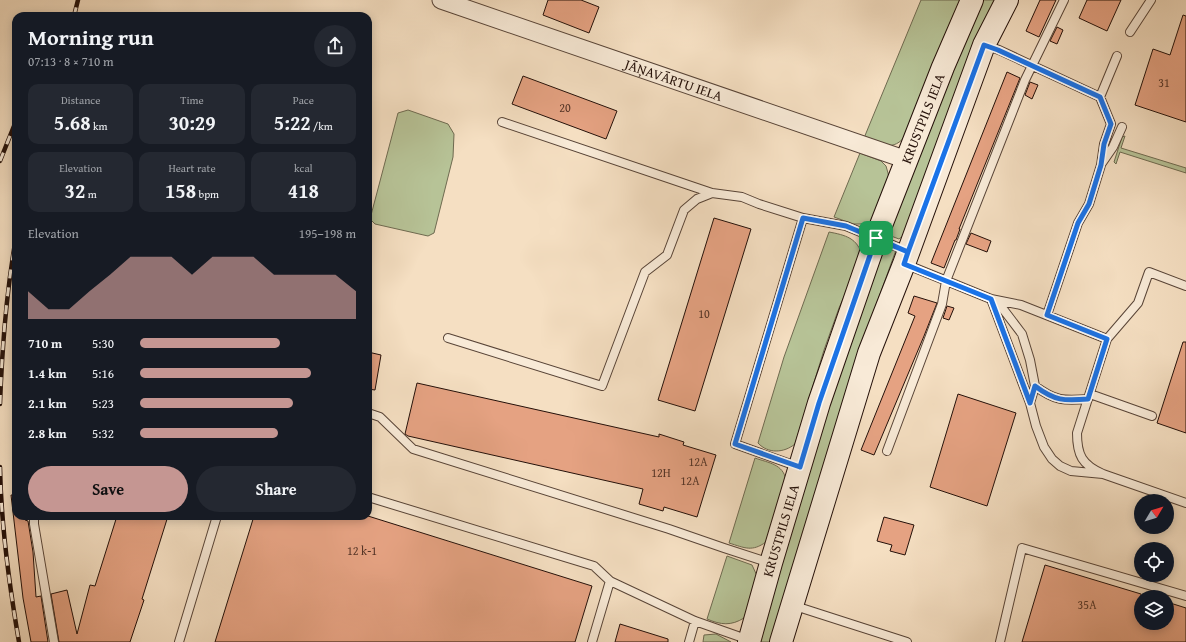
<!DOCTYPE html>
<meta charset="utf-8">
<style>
:root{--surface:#171b24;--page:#242831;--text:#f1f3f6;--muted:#9ea1a6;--accent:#c59692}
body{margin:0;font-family:"Gentium Book Plus",serif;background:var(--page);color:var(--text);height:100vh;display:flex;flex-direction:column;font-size:15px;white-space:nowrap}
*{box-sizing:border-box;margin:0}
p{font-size:13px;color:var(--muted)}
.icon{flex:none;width:22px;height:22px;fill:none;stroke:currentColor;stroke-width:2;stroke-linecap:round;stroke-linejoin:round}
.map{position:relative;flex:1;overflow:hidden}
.sheet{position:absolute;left:12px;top:12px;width:360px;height:508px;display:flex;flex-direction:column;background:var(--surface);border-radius:12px;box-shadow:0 2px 10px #0003}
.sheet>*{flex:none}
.needle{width:26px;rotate:52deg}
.fabs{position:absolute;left:1134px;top:494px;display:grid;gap:8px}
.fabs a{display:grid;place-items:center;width:40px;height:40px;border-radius:50%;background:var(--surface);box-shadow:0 2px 10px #0003;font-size:20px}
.pin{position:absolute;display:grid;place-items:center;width:34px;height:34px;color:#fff;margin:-17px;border-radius:8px;box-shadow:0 2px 6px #0006}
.round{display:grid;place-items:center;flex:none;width:42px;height:42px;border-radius:21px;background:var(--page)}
.head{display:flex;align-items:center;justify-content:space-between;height:68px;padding:0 16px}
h1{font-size:22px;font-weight:600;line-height:30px}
.metrics{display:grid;grid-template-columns:repeat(3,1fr);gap:6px;height:68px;padding:4px 16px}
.metrics div{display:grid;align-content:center;border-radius:10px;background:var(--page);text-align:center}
.metrics b{font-size:20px;font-weight:600}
.metrics small{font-size:11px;font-weight:400}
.metrics p{font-size:11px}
.chart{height:112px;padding:8px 16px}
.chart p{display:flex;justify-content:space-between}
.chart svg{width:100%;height:72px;margin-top:4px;fill:var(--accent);opacity:.7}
.button{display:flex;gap:8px;margin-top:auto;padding:8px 16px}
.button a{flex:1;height:46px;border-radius:24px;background:var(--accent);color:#111;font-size:16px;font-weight:600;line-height:46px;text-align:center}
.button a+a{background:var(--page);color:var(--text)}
ul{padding:0 16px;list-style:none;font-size:13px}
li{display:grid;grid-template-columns:64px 48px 1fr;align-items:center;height:30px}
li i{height:10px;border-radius:5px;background:var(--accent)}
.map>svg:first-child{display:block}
</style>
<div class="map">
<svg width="1186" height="642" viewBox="0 0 1186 642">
<rect width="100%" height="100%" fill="#f5dfc2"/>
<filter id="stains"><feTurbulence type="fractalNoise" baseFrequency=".005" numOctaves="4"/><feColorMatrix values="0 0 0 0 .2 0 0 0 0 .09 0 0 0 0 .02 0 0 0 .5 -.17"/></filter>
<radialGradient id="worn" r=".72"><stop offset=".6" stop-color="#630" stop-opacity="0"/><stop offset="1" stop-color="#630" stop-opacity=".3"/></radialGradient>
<path fill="#b7c397" stroke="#6e6a50" d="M921 0H962L906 135C894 152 880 145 864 138Z
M980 0H997L903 236 899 239 891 236 889 230Z
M408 110 448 124 454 134 453 157 434 233 428 236 375 224 370 219 398 113Z
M1125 136 1121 148 1186 168V173L1120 152 1116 164 1114 162 1122 137Z
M860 153 881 161 886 166 888 173 889 179 875 217 869 222 863 224H853L834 217Z
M829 232C845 235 858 238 862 256L839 308 824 350 795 444C784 453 768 454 758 443L784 357Z
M884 246 896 250 870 322 772 642H758L841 361Z
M755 458C769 463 783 464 786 480L766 542C752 552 745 548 729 543Z
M727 556 752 565 758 578 744 618C731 626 721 625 707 619Z
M716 634 731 642H703L704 635Z"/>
<path fill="#e5a282" stroke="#241009" d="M548 0H581L599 7 589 33 543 15Z
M1040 0H1056L1039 37 1026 31Z
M1087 0H1121L1107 31 1079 18Z
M1183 15 1186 16V122L1135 105 1153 49 1170 55Z
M1057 27 1063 30 1057 44 1050 41Z
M1007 72 1020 78 959 229H960L956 240H955L944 268 931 263Z
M523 76 617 111 606 139 512 104Z
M1030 82 1038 85 1032 99 1025 95Z
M714 218 751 229 695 411 658 400Z
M971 233 991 241 987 252 966 244Z
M914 296 937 303 924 336 874 455 861 450 915 316 908 313Z
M947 306 954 308 949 320 943 318Z
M1183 342H1186V433L1157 423Z
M368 352 381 355 375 390 368 389Z
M417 383 659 437V434L684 442 683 445 716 455 697 517 664 507 663 511 639 504 643 489 408 436 405 434Z
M958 394 1016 413 987 506 930 487Z
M11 495H13L16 501V516H23L25 520 28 521 33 552 36 597 41 596 48 642H31L23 598Z
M117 516H168L142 599 144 600 130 642H59L51 594 67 590 77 634 90 585 95 586Z
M254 516H368L592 586 575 642H215Z
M884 517 914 525 905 555 890 551 892 545 877 541Z
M1045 565 1141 594V623H1167V602L1186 608V642H1022Z
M620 624 668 639V642H615Z"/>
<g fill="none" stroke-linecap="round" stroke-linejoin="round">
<g stroke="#584437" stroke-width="10">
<path id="lane" d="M1130 32 1151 0
M985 45 999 50 1100 97 1111 124 1104 144 1101 165 1089 204 1078 223 1047 315
M1100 97 1117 56
M502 122 712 193
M1102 163 1113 147 1122 127
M905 264 991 299 1021 305 1107 339 1077 433C1077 455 1082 465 1103 474
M991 299 1030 403 1036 426 1044 447 1052 459 1060 466 1071 471 1103 474 1186 503
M992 300 1000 305 1022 334 1030 360 1035 386 1030 403
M448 338 602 386 645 272 667 255 684 210 697 199 712 193 742 197 759 204 803 218
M1107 339 1138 303 1149 272 1186 286
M1035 386C1055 401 1064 401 1088 399
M1090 394 1152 416
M368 413 380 417 413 449 669 529 724 548 770 563
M887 451 942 304 946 281 1025 80 1064 0
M799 467 735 444 803 218 846 226 907 251
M368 497 594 566 610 581 592 642
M34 516V524L54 642
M610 581 695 621 749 640
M792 605 907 642
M179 642 217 516
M689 642 695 621
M1000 642 1022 548 1186 596"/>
</g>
<g stroke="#584437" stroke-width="19">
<g id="street">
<path id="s1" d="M441 0 907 160"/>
</g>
</g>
<g stroke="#241009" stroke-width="24">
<g id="secondary">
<path id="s2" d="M749 642 771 563 819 403 876 238 943 67 972 0"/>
<path d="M781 642 869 353 904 264 984 45 1007 0"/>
</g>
</g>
<use href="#lane" stroke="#f8ead7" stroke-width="8"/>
<use href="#street" stroke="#f8ead7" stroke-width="17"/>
<use href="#secondary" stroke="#f8ead7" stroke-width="22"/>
<g stroke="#241009" stroke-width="4.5">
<path id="rail" d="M74 16 78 0
M0 161 16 121
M0 404C2 349 6 293 16 238
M0 467C1 525 9 584 19 642"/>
</g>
<use href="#rail" stroke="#f8ead7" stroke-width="3" stroke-dasharray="9" stroke-linecap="butt"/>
</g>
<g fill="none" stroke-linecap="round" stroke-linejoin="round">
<g stroke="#fff" stroke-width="8">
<path id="route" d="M876 238 819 403 800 467 735 444 803 218 846 226 908 252 904 264 991 299 1030 403 1035 386C1055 401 1064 401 1088 399L1107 339 1047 315 1078 223 1089 204 1101 165 1104 144 1111 124 1100 97 998 50 984 45 908 252 876 238"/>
</g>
<use href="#route" stroke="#1a73e8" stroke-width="5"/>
</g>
<g text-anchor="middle" stroke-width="3" stroke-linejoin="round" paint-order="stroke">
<g font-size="12" fill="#543427">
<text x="1164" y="87">31</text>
<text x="565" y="112">20</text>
<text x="704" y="318">10</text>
<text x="698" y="466">12A</text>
<text x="661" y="477">12H</text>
<text x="690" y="485">12A</text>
<text x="362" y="555">12 k-1</text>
<text x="1087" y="609">35A</text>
</g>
<g font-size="14" fill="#241009" stroke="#f8ead7">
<text dy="5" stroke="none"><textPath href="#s1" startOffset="246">JĀŅAVĀRTU IELA</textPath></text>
<text dy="5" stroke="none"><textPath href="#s2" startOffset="552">KRUSTPILS IELA</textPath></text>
<text dy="5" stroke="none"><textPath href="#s2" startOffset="116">KRUSTPILS IELA</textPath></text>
</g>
</g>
<rect width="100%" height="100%" filter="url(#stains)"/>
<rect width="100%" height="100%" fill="url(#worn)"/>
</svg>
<div class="fabs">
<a><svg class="needle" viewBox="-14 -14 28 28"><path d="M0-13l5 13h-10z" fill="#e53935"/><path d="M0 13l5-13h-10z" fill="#9ea1a6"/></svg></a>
<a><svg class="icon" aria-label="locate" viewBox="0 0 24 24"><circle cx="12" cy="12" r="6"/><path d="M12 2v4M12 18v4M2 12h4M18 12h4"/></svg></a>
<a><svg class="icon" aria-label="layers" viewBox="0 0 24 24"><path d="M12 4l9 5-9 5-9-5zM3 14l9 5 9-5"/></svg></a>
</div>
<div class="pin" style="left:876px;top:238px;background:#1e9e55"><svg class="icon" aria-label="arrive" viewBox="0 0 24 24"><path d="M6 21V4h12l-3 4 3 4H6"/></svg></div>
<section class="sheet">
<div class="head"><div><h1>Morning run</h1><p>07:13 · 8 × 710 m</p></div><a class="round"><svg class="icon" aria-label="share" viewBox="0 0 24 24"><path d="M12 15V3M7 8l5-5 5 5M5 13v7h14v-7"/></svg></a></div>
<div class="metrics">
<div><p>Distance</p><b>5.68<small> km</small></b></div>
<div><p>Time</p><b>30:29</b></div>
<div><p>Pace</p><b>5:22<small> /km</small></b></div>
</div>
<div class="metrics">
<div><p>Elevation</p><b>32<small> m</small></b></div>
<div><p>Heart rate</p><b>158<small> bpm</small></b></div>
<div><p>kcal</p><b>418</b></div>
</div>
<div class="chart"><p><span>Elevation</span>195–198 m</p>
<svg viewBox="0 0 160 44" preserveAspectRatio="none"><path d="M0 44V27L10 38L20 38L30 27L40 17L50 6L60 6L70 6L80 17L90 6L100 6L110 6L120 17L130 17L140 17L150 17L160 27V44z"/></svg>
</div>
<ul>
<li><b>710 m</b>5:30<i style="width:65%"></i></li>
<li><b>1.4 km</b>5:16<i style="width:79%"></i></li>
<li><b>2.1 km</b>5:23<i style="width:71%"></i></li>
<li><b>2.8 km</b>5:32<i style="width:64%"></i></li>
</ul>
<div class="button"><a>Save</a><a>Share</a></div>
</section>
</div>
